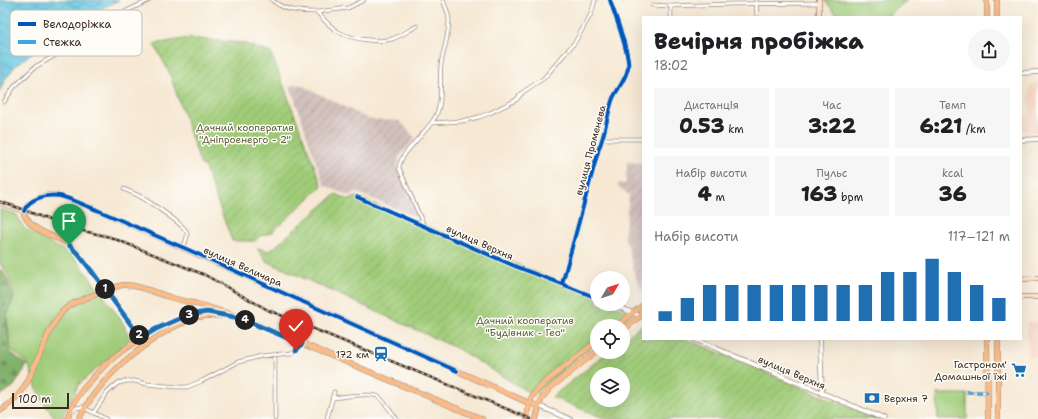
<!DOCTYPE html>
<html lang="uk">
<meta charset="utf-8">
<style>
:root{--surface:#fff;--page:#f6f6f6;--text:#202124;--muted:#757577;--accent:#1f6fb2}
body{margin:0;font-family:"Shantell Sans",sans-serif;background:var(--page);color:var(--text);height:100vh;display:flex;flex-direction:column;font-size:15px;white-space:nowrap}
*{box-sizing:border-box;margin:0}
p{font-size:13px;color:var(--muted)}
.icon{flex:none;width:22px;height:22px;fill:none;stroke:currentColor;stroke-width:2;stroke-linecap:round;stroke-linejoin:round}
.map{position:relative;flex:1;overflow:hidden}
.details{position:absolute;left:642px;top:16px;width:380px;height:324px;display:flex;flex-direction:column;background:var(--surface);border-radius:0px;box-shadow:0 4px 16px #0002}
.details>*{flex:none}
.needle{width:26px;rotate:51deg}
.controls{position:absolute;left:590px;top:271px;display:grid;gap:8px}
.controls a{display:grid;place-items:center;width:40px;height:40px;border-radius:50%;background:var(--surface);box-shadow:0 4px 16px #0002;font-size:20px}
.scale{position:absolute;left:12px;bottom:10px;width:57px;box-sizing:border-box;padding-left:4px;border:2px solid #3b2a1e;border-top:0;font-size:11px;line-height:14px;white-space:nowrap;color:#3b2a1e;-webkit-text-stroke:3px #fdfcf7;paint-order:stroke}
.pin{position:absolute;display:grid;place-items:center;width:34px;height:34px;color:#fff;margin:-41px -17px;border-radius:50% 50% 50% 0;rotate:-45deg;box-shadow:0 0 4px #0007}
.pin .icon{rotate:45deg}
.km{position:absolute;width:20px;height:20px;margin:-10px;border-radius:50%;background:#222;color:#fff;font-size:11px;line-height:20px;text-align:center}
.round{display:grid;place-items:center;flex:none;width:42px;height:42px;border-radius:21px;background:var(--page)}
.headline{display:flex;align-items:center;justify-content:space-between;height:68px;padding:0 12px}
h1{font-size:22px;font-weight:800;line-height:30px}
.figures{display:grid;grid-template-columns:repeat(3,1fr);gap:6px;height:68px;padding:4px 12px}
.figures div{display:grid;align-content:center;border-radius:0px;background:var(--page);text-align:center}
.figures b{font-size:20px;font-weight:800}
.figures small{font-size:11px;font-weight:400}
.figures p{font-size:11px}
.chart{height:112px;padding:8px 12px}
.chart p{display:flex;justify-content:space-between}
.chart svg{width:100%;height:72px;margin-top:4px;stroke:var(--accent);stroke-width:6}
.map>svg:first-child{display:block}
</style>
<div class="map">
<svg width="1038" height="419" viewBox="0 0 1038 419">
<defs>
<pattern id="industrial-furrows" width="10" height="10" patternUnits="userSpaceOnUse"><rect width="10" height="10" fill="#d1c0bc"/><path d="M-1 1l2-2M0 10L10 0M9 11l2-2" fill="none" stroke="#b4a5a1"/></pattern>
<pattern id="forest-firs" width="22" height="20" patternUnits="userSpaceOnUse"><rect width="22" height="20" fill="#80b069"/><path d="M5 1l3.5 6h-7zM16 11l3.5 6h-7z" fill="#6a8f56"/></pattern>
<pattern id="garden-furrows" width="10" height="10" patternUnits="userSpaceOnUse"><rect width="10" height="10" fill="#a0cc79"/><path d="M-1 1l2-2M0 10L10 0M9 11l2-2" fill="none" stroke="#8baf68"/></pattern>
<pattern id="water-waves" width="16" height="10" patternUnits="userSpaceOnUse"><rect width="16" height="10" fill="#62c4e0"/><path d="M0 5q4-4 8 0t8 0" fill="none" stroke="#529fb5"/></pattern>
</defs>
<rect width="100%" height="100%" fill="#fdfcf7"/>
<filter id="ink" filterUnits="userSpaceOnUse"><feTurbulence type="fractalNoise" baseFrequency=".025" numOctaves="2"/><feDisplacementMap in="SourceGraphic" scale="8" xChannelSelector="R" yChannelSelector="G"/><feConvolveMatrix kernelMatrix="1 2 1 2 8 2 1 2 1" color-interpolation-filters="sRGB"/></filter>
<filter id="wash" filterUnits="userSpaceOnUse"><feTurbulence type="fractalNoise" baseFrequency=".012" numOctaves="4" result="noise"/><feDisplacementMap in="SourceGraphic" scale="16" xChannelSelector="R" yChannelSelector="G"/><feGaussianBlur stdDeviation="0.9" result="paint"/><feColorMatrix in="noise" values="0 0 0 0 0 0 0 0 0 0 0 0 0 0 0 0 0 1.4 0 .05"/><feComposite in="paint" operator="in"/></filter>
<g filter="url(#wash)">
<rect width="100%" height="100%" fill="#f6e8d3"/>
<path fill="#f5d3c1" d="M1038 81V132L1021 131V116H1030L1029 87Z
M1026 322H1038V357H1028Z"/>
<path fill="url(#industrial-furrows)" d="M299 84 369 119 400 121 415 138 400 156 397 166 418 218 356 192 351 197 324 185 290 86Z
M627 162 643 163V292L635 276 628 246 624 238 629 195 618 186V183L626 184Z"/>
<path fill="#a0cc79" stroke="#6e7b4c" d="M824 0H907L887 17H839Z
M0 209 17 215 24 228 53 245 72 254 122 321 130 339 79 384 61 419H56L40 398 28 363 11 350 7 317 14 297 9 276 0 264Z
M937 394H967V419H938Z"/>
<path fill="url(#forest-firs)" stroke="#5e6d44" d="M0 269 7 277 13 299 6 316 10 352 27 365 14 386 0 396Z"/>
<path fill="url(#garden-furrows)" stroke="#6e7b4c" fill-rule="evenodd" d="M189 38 242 43 271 53 322 186 272 232 267 234 260 236 255 241H232L204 165H201L169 72 154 44Z
M336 194 349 200 357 197 597 298V304H611L633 313 616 326H597V341L533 395 458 349 266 261 257 248 270 251Z
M643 324V339H686L877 419H606L552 397 608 352H623V340ZM597 374H623V400H597Z"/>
<path fill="url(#water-waves)" stroke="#4e777f" d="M0 0H119L94 12 68 25 15 66 4 81 0 91Z"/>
</g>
<g filter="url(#ink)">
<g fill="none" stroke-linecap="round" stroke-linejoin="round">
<g stroke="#988978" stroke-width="4">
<path id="pedestrian" d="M967 392H988"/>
</g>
<g stroke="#988978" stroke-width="4.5">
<path id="minor" d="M272 0C284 11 302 12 317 12
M364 0 348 8 317 12C323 19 329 26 337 31 349 39 379 43 392 39 401 36 409 30 417 26
M756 0 757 17
M652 5 671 6 731 4 819 3
M671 17V6
M4 102 14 87 35 67 61 52 80 37 107 20 150 0
M432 123 462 121 479 117 490 113 516 100 523 92 544 78 575 42 591 14 595 0
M603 139H643
M124 189C130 192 136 194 141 197 149 202 185 225 187 233 188 238 185 243 183 248
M357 197 517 267 562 284
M424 226 399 168C399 154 427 132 434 119 444 104 439 82 441 65 443 50 449 36 449 20 449 14 445 6 443 0
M275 355V419
M332 398C341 397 373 392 379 397 384 401 392 413 397 419
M70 412 76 408 82 407 106 419
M94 412 107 393 118 383 127 381H135L147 384 177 387H187L202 381 238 362 262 356 291 353 296 350 302 344
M327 419 334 392"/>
</g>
<g stroke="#988978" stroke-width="5.5">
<path id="tertiary" d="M1021 73 1038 72
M1021 140 1038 139
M597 298 562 284 599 148C606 132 607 114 613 98 618 88 626 79 628 68 631 56 614 13 610 0
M611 304 643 317
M694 339 884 419
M820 339 822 394
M539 406 570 419"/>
</g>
<g stroke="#988978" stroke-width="6">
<path id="secondary" d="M819 0V17
M0 203 24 211
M1021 279 1038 278
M1021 297H1038"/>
</g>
<g stroke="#988978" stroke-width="6">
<path id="primary" d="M987 17V0
M997 17V0
M90 269C84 261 78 251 70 245 55 235 32 233 24 214L25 209 28 204 38 198 45 196 51 195 60 196 72 200 104 213 183 248 529 403 539 406
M117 305 141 338 143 343V346
M616 326 643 305
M623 330 643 314
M987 339 988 419
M0 411C27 394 30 374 43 347 48 334 57 314 69 306 78 300 89 297 99 293 108 290 117 285 125 285 138 285 157 293 169 297 182 301 195 303 208 307 218 310 229 314 239 317L482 419
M67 419C72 405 80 391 91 380 112 355 141 336 171 323 176 320 182 317 188 315 195 313 205 312 212 313
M79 419C96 384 125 358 157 337 170 329 183 321 198 317 208 315 218 315 229 316
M527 419 529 403 533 395 543 384 597 341
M536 419 539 406 542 398 549 389 597 351
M998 419V339"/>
</g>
<use href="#pedestrian" stroke="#fff" stroke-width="2.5"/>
<use href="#minor" stroke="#fff" stroke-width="3"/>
<use href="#tertiary" stroke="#fff" stroke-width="4"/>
<use href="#secondary" stroke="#fde4d0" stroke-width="4.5"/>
<use href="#primary" stroke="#f9bc8a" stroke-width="5"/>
<g stroke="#3b2a1e" stroke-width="2.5">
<path id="rail" d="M0 202 22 209 66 227 110 237 205 275 268 310 531 419"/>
</g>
<use href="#rail" stroke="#fdfcf7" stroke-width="1" stroke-dasharray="3" stroke-linecap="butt"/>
<g stroke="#988978" stroke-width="6" stroke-linecap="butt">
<path id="primary-bridge" d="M90 269 117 305"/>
</g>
<use href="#primary-bridge" stroke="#f9bc8a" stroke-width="5"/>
<path stroke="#3fa3ea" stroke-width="3" stroke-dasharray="6 3" stroke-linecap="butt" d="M967 392H988"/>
<g stroke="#fdfcf7" stroke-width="6">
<path id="cycleway" d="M357 197 517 267 562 284 597 298
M24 211C29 198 47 194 60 196 73 199 85 206 97 210 128 223 158 237 189 250 278 291 368 331 457 371
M562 284 599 148C606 132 607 114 613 98 618 88 626 79 628 68 631 56 614 13 610 0"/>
</g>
<use href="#cycleway" stroke="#0057b8" stroke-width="4"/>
</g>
</g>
<g fill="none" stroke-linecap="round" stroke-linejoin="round" filter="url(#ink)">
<g stroke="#fff" stroke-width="8">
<path id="route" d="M69 245 79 255 90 269 141 338 156 329 188 315 207 312 240 318 302 344 296 350"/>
</g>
<use href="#route" stroke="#1f6fb2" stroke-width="5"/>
</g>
<defs>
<g id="station-bare" transform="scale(1.2)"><path d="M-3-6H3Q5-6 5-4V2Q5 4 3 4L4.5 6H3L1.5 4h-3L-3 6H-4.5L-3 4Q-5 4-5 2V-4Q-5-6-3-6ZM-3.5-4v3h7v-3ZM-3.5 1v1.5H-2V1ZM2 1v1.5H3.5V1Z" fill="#1f6fb2" stroke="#fdfcf7" stroke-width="2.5" paint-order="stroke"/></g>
<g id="supermarket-bare" transform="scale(1.2)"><path d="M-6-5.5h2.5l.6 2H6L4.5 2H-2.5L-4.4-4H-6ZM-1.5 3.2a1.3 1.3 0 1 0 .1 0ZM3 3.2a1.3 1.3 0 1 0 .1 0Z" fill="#1f6fb2" stroke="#fdfcf7" stroke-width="2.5" paint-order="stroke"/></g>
<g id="bank-bare" transform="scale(1.2)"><path d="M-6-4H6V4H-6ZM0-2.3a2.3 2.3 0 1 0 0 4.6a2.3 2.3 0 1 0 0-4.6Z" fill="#1f6fb2" stroke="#fdfcf7" stroke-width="2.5" paint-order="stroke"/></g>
</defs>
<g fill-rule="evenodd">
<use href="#station-bare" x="381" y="354"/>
<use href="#supermarket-bare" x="1019" y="370"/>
<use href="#bank-bare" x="872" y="398"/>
</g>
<g text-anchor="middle" stroke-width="3" stroke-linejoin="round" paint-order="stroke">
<g font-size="10" fill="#595b39" stroke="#fdfcf7">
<text x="245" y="131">Дачний кооператив<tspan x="245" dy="12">"Дніпроенерго - 2"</tspan></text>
<text x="525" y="324">Дачний кооператив<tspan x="525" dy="12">"Будівник - Гео"</tspan></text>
</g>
<g font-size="10" fill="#3b2a1e" stroke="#fdfcf7">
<text transform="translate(590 150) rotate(-75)" y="4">вулиця Променева</text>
<text transform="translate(480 242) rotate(24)" y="4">вулиця Верхня</text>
<text transform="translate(243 266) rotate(24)" y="4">вулиця Величара</text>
<text transform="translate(792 372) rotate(23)" y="4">вулиця Верхня</text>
</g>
<g font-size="10" fill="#3b2a1e" stroke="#fdfcf7" text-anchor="end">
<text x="369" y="358">172 км</text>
<text x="1007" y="368">Гастроном'<tspan x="1007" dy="12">Домашньої їжі</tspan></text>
<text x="884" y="402" text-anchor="start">Верхня 7</text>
</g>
</g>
<rect x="10" y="10" width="132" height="46" rx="6" fill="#fdfcf7" stroke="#c3bdb6" stroke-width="1"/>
<rect x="18" y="22" width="18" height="4" fill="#0057b8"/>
<rect x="18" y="40" width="18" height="4" fill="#3fa3ea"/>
<g font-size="11" fill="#3b2a1e">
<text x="43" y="28">Велодоріжка</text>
<text x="43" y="46">Стежка</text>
</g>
</svg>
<div class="controls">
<a><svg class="needle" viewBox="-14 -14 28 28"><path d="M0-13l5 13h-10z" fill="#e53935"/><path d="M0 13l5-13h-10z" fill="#757577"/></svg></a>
<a><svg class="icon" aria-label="locate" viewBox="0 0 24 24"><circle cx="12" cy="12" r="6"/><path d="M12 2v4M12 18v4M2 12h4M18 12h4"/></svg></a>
<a><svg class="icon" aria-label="layers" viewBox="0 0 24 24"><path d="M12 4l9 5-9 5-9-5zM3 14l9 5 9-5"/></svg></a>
</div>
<div class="scale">100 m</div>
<div class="pin" style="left:69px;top:245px;background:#1e9e55"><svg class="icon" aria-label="arrive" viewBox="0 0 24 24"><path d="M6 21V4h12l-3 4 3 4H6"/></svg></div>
<div class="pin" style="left:296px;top:350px;background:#d93025"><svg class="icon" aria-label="check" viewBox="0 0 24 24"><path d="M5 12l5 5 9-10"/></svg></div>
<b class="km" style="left:105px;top:289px">1</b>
<b class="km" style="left:139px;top:335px">2</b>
<b class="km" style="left:189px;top:315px">3</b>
<b class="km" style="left:245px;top:320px">4</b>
<section class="details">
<div class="headline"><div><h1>Вечірня пробіжка</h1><p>18:02</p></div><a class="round"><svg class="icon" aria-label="share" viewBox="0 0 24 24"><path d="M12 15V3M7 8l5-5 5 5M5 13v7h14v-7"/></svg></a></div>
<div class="figures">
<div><p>Дистанція</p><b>0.53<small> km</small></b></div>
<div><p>Час</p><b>3:22</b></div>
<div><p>Темп</p><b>6:21<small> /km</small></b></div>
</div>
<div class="figures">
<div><p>Набір висоти</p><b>4<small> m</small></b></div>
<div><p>Пульс</p><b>163<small> bpm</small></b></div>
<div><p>kcal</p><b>36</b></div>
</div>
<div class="chart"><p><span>Набір висоти</span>117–121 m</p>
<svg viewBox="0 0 160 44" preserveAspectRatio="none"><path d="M5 44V38M15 44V30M25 44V22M35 44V22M45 44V22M55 44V22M65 44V22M75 44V22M85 44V22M95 44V22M105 44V14M115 44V14M125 44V6M135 44V14M145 44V22M155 44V30"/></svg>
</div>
</section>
</div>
